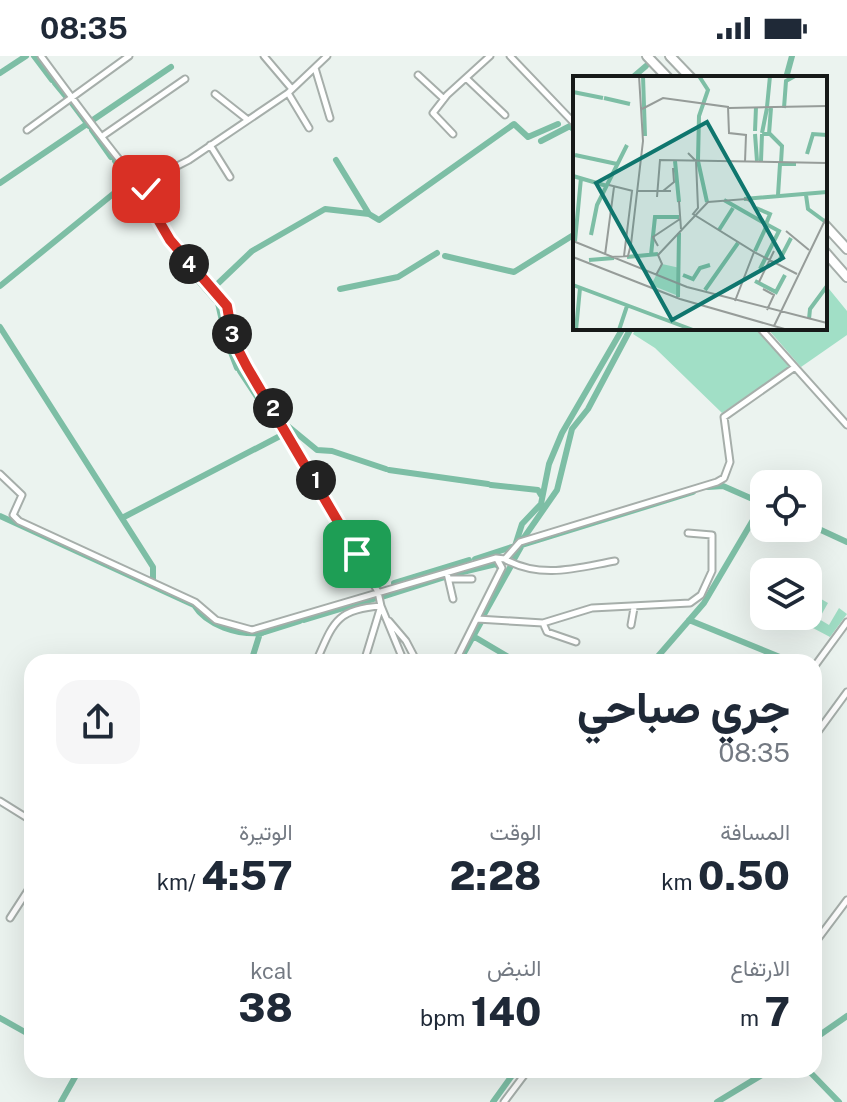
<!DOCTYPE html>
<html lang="ar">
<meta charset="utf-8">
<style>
:root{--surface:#fff;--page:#f6f6f7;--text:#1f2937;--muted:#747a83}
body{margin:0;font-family:"Public Sans",Vazirmatn,sans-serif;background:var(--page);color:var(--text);direction:rtl;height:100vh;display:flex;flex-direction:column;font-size:30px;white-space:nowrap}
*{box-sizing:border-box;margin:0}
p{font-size:26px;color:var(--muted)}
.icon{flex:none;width:44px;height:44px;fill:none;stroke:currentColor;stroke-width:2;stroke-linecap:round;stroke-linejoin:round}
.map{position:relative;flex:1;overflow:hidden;direction:ltr}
.sheet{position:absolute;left:24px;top:598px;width:798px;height:424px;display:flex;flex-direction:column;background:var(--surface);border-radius:24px;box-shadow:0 8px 32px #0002;direction:rtl}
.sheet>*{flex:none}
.fabs{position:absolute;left:750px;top:414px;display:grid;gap:16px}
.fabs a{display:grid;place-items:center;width:72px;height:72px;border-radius:16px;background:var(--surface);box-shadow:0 8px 32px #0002;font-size:40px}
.pin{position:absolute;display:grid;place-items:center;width:68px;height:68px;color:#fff;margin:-34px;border-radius:16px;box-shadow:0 4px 12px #0006}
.km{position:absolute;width:40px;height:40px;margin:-20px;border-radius:50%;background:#222;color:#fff;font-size:22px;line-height:40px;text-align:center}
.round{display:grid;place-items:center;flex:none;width:84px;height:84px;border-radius:24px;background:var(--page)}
.headline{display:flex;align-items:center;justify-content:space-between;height:136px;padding:0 32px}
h1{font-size:44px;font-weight:800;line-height:60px}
.metrics{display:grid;grid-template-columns:repeat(3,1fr);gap:12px;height:136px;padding:8px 32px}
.metrics div{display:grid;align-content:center}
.metrics b{font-size:40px;font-weight:800}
.metrics small{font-size:22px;font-weight:400}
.metrics p{font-size:22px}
.status{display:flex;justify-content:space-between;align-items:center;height:56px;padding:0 40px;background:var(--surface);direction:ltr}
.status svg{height:22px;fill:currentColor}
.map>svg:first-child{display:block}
</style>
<div class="status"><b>08:35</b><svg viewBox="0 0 49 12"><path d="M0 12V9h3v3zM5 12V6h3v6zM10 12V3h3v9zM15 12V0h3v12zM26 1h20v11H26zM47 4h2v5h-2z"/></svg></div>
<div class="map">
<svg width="847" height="1046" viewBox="0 0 847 1046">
<rect width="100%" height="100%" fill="#ebf3ef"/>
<path fill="#a1dfc6" d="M825 228 847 255V279L801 311 767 272H825Z
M636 272H757L791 310 722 357 655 292 633 278Z
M816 540 828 547 819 563 829 569 839 552 847 558 830 581 794 562 808 558 814 561 821 548 814 544Z"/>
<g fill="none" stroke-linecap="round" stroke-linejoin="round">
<path stroke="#7dbea5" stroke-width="6" d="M34 0 52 24
M0 17 26 0
M632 22 646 10
M786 22 792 0
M55 27 69 44
M71 46 89 70
M574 61 575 60
M92 74 111 101
M541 85 570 70 575 75
M336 104 369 158
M115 105 122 116
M0 127 171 11
M445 200 514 216 575 178
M188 213 216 245
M0 230 129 125 179 201
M340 233 398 221 437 197
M209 236 252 195 325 153 369 158 379 164 514 68 528 81 558 68
M218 247 226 283
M0 271 153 511V530
M227 286 237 312
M289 371 317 394 332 395 386 413
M389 414 488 428
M491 429 538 434 541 439
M708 431 723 430 764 448
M0 460 194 549C207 570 238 579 262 577
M122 462 282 379 240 315
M808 468 847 486
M523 483 557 434 572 373 588 353 631 272
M475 503 515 490 522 468 541 448 549 408 562 377 623 272
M513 505 522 489 693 436
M450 519 496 508 500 512
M394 527 469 504
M382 541 445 521
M482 562 512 508
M304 564 377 542
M689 564 792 606
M265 576 300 565
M473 580 517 606
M251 606 260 577
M459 606 481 566
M653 606 704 547 763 447
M0 962 32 980
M814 983 847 960
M808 1014 839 1046
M61 1046 79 1014
M493 1046 516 1014
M717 1046 770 1014"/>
<g stroke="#a6aeaa" stroke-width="9">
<path id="minor" d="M41 0C55 19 135 128 146 133
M264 0 292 33
M510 0 575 68
M315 12 330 62
M418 19 444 43
M466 22 505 59
M288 37 309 72
M215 38 248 64
M27 74 129 0
M453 78 433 57 447 39 490 0
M104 79 185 23
M210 89 230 121
M760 272 847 369
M0 418 22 439 13 459 19 465 195 546 216 564 252 574 496 502 505 503 520 486 717 426 724 422 730 406 724 361 795 311
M506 504C543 523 576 512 615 505
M447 517 453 543
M450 523H472
M477 563 543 567 592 552 690 547 701 539 712 515V479L688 477
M389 565 406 585 417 606
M543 567 547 576 576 586
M631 569 634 552
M316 606C333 568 335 553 381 550L378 536 321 432 247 311 233 284 227 250 170 184 146 137 152 123 189 104 288 37 327 0
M364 606 381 550 402 601
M455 606 502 512 497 503
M814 611 847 566
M814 681 847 636
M0 745 32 765
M10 862 32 828
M814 888 847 844
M504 1046 528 1014"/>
</g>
<g stroke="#a6aeaa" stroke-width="12">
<path id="motorway" d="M647 0 668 22
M670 0 691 22
M825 169 847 193
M825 196 847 221"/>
</g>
<use href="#minor" stroke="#fff" stroke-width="5"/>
<use href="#motorway" stroke="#fff" stroke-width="8"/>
</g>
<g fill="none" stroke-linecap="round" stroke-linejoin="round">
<g stroke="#fff" stroke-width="16">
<path id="route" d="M146 133 149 148 170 184 227 250 233 284 247 311 357 498"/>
</g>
<use href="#route" stroke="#d93025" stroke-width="10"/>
</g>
<g transform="translate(573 20)">
<rect width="254" height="254" fill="#ebf3ef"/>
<path d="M89 188 107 192 103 219 78 209Z" fill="#a1dfc6"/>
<path fill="none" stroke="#7dbea5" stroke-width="4" d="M70 0 72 60M0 16 30 22M31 22 57 28M194 31 197 0M211 32 213 5 222 0M0 53V89M182 55 183 31M189 57 194 32M196 57 209 70 208 87M182 58 184 85M189 58H196L198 32M234 78 240 58 254 59M2 79 44 88M125 84 126 40 135 14 126 0M102 85 106 126M125 85 134 126M188 85 189 58M0 100 34 110M205 119 207 88H223M233 119 235 133 254 147M171 123 254 116M151 124 193 148 197 138 183 132M146 154 160 132M18 159 24 129 54 69M2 165 8 102M182 175 194 149M78 179 82 141H106M54 181 85 178M16 184 41 182M206 185 218 162M187 193 206 155 193 148M110 199 120 203 127 192 137 189M182 205 203 216 212 199M0 209 120 254M132 214 165 167M105 221 106 157M236 243 237 233 254 210M3 254 7 212M46 254 54 230"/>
<path fill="none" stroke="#969c99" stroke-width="2" d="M156 32 254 30M69 33 90 22 155 31 156 57 173 59 172 86M115 77 123 85 125 132 120 138 181 176 162 225M36 109 60 115M64 115H98M90 115 101 106 100 92M84 121 87 84 254 87M106 125 108 153M213 155 236 174M0 165 114 211 254 247M85 170 80 161 107 143M181 176 224 198M32 179 41 111M51 180 59 115M0 181 107 223 215 254M38 181 55 180 58 168 70 65 66 0M83 199 89 188 85 179 135 126 173 123 181 128M186 206 201 175M190 213 201 219 194 234M201 250 254 140"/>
<path fill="#0f766e" fill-opacity="0.15" stroke="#0f766e" stroke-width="4" d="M134 46 210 182 99 244 23 107Z"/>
<rect width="254" height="254" fill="none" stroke="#161918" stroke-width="4"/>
</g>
</svg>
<div class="fabs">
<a><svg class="icon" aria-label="locate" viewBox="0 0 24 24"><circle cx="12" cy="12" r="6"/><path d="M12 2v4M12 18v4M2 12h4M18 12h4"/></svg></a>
<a><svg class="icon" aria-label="layers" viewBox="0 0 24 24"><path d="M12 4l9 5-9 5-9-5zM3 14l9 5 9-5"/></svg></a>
</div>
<div class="pin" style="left:357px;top:498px;background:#1e9e55"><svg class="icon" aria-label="arrive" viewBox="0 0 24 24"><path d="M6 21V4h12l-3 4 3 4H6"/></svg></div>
<div class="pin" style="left:146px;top:133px;background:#d93025"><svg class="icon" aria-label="check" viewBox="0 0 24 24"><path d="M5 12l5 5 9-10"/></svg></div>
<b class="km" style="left:316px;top:424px">1</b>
<b class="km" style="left:273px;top:352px">2</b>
<b class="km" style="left:232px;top:278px">3</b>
<b class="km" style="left:189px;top:208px">4</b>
<section class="sheet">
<div class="headline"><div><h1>جري صباحي</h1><p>08:35</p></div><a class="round"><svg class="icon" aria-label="share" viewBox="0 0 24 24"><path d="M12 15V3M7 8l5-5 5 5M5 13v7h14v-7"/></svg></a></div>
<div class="metrics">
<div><p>المسافة</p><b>0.50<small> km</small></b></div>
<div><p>الوقت</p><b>2:28</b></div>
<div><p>الوتيرة</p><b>4:57<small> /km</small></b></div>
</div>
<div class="metrics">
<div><p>الارتفاع</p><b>7<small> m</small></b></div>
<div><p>النبض</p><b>140<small> bpm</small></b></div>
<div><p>kcal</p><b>38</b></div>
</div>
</section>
</div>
